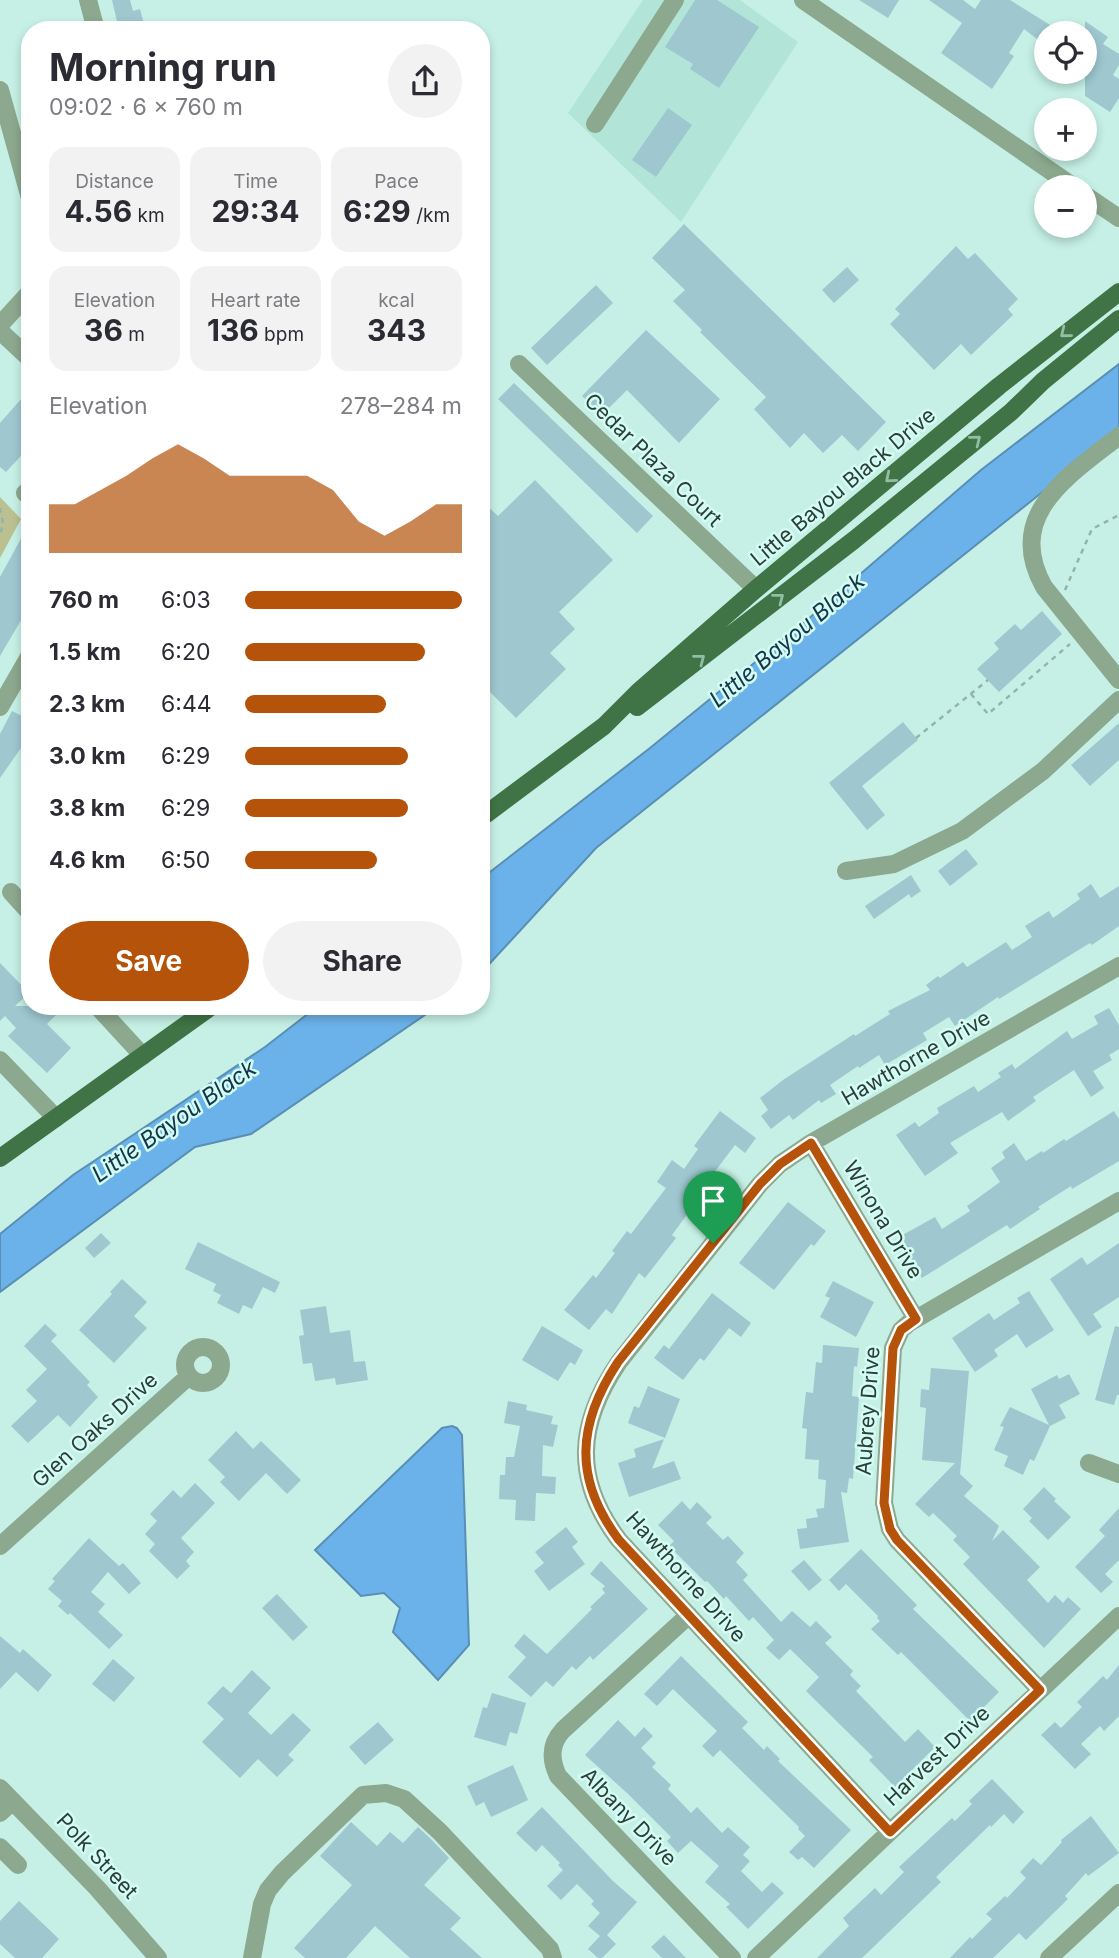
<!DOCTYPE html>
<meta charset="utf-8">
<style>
:root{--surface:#fff;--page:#f2f2f3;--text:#2b2b33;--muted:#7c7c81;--accent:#b45309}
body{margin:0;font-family:Inter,sans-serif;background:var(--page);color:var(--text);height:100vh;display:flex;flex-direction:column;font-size:26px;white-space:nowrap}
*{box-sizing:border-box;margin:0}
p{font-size:23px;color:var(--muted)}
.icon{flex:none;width:38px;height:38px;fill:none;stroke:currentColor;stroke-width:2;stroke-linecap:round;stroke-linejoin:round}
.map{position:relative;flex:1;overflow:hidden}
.side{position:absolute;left:21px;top:21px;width:469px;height:994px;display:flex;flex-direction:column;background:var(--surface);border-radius:28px;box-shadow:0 4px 10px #0003}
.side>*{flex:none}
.tools{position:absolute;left:1034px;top:21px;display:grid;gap:14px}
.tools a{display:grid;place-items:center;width:63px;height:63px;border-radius:50%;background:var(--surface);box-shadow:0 4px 10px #0003;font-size:35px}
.pin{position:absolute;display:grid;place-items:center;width:60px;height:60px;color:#fff;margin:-72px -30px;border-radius:50% 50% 50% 0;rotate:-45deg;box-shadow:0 0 7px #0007}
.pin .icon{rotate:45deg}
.round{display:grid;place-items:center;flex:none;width:74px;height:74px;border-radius:37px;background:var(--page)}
.overview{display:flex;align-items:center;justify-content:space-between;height:119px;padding:0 28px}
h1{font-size:38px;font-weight:700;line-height:52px}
.metrics{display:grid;grid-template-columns:repeat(3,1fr);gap:10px;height:119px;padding:7px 28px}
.metrics div{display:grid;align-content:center;border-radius:18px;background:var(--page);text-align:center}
.metrics b{font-size:30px;font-weight:700}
.metrics small{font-size:19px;font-weight:400}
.metrics p{font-size:19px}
.chart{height:196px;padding:14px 28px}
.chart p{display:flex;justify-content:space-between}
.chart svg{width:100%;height:126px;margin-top:7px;fill:var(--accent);opacity:.7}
.primary-button{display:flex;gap:14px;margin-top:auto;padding:14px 28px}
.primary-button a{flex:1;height:80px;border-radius:42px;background:var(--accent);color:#fff;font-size:28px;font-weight:700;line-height:80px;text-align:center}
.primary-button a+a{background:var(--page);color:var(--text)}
ul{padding:0 28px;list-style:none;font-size:23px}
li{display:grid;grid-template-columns:112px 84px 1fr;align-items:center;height:52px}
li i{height:18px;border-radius:9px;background:var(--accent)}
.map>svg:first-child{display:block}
</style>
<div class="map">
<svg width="1119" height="1958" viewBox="0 0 1119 1958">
<rect width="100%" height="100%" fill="#c6f0e5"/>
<path fill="#b2e5d8" d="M643 0H740L798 42 681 222 568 113Z"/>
<path fill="#bac08f" d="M0 497 21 519 0 558Z"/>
<path fill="#6cb2ea" stroke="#598fb5" stroke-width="2" d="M1119 364V431L596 848 481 973V879L650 748 807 620 981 470Z
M318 1006H438L251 1134 195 1147 0 1292V1234L73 1175 265 1047Z
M452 1426 457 1428 462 1435 469 1645 438 1680 393 1632 400 1608 384 1593 361 1596 315 1550 442 1428Z"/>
<path fill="#9ec7cf" d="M112 0H130L133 11 140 9 145 28 119 30Z
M695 0H717L759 27 719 88 690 69 693 64 665 47Z
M859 0H899L888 18Z
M929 0H963L975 9 981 0H1010L1063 33H1046V46L1024 29 1009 53 1014 56 992 89 941 53 962 23Z
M1085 21 1108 37 1103 44 1119 54V65L1113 75 1119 79V98L1110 112 1085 96Z
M668 108 692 125 656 177 632 160Z
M684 224 886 422 858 451 842 435 823 453 804 433 790 448 754 409 766 397 700 332 702 330 673 301 685 290 652 258Z
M956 246 968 259 975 253 1018 299 1008 309 1013 315 971 355 961 344 934 370 890 324 900 314 895 309Z
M847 267 859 280 834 303 822 290Z
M596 285 613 303 547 365 531 348Z
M646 330 720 399 679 443 627 390 602 415 582 396Z
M514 383 653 516 637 533 498 399Z
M22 398 30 404V446L6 472 0 467V423Z
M535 480 613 560 559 612 575 629 550 653 566 669 516 718 481 683V500L498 516Z
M30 522V605L0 656V577Z
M1042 611 1062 634 999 692 977 669 999 649 994 643 1015 624 1021 630Z
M12 711 30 720V739L24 749 21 748 0 778V734Z
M903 722 918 740 862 786 885 815 867 830 829 783Z
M1119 723V760L1090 786 1071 765Z
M966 849 978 864 950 886 938 871Z
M911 875 921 891 911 898 909 894 874 919 865 906Z
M1091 884 1100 898 1119 886V926L1092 945 1090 943 999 999 998 997 955 1026 949 1017 923 1033 927 1040 885 1065 879 1055 859 1068 858 1066 830 1085 836 1094 821 1103 819 1100 793 1120 789 1115 771 1129 761 1116 768 1110 760 1098 783 1080 854 1034 855 1036 890 1014 888 1011 930 990 926 985 938 976 940 978 963 962 967 967 1006 942 1012 950 1032 937 1025 926 1049 911 1053 918 1080 899 1077 894Z
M0 963 29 993 15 1006H52L58 1013 47 1024 71 1048 47 1073 8 1036 16 1028 5 1016 0 1021Z
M1109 1008 1119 1025V1049L1109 1055 1112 1060 1093 1071 1104 1088 1091 1097 1074 1070 1033 1097 1036 1101 1008 1121 1002 1112 950 1143 958 1153 925 1176 896 1135 915 1122 919 1127 939 1113 937 1108 974 1086 978 1092 1001 1077 998 1073 1012 1064 1015 1069 1067 1031 1072 1039 1098 1024 1094 1016Z
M720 1111 756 1138 745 1153 735 1145 713 1174 722 1180 712 1194 705 1190 672 1235 676 1238 645 1278 639 1273 612 1314 606 1309 589 1330 564 1310 593 1275 596 1278 615 1253 612 1251 627 1231 631 1234 666 1188 657 1182 672 1160 684 1169 698 1149 694 1146Z
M1114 1111 1119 1119V1161L1072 1189 1071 1186 1038 1207 1040 1209 1010 1229 1007 1225 922 1278 899 1237 935 1217 942 1229 970 1211 967 1206 1000 1182 991 1168 1005 1158 1002 1152 1014 1143 1026 1161 1042 1151 1043 1153 1064 1139 1066 1141Z
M788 1202 826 1231 814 1246 811 1244 774 1290 739 1263Z
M101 1233 111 1243 94 1258 85 1248Z
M198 1242 280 1282 275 1293 263 1287 252 1309 243 1305 239 1314 217 1303 221 1295 213 1291 216 1284 185 1269Z
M1119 1243V1297L1093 1314 1102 1327 1088 1336 1050 1279 1082 1257 1087 1265Z
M122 1279 147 1302 134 1316 147 1328 114 1363 79 1330 112 1294 110 1292Z
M833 1281 874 1302 856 1337 820 1317 830 1298 825 1296Z
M1029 1291 1054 1330 1026 1348 1017 1334 994 1350 998 1356 975 1372 952 1338 989 1313 994 1320 1020 1303 1017 1298Z
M712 1293 751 1323 741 1337 729 1328 704 1361 700 1358 683 1380 654 1358 664 1345 669 1349Z
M326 1306 330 1333 350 1330 354 1362 365 1361 368 1380 336 1385 335 1378 315 1381 312 1363 303 1364 299 1336 304 1335 300 1310Z
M45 1324 57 1335 51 1341 90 1382 87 1385 98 1397 70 1427 58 1415 28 1443 11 1426 37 1401 26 1390 47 1369 24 1346Z
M542 1326 583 1350 575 1365 570 1362 558 1381 522 1360Z
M1115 1326 1119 1327V1395H1117L1114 1405 1095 1400Z
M823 1345 859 1348 857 1367 854 1366 852 1396 859 1397 853 1479 849 1478 847 1493 841 1492 849 1542 800 1549 797 1529 807 1528 806 1519 818 1517 816 1509 824 1508 826 1480 818 1479 819 1460 805 1459 807 1429 802 1428 806 1392 813 1393 816 1362 822 1363Z
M931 1368 969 1371 960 1474 973 1486 964 1496 999 1526 992 1541 1003 1530 1040 1567 1027 1580 1048 1603 1055 1595 1063 1603 1068 1597 1081 1609 1044 1648 963 1564 970 1557 953 1540 957 1536 933 1513 929 1517 915 1504 955 1463 922 1460 926 1408 920 1407 921 1389 929 1390Z
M1069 1374 1080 1394 1059 1405 1066 1418 1050 1426 1034 1461 1030 1459 1023 1475 1004 1466 1008 1456 994 1450 1004 1427 1000 1426 1010 1407 1049 1425 1031 1389 1057 1375 1059 1379Z
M648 1386 680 1399 665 1438 628 1423 634 1406 639 1408Z
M508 1401 527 1405 526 1410 553 1416 551 1424 558 1425 553 1447 543 1445 542 1476 556 1477 555 1494 536 1493 535 1521 515 1520 516 1500 499 1499 500 1475H505L506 1457H514L520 1426 504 1423Z
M236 1431 253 1449 261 1441 301 1480 287 1494 266 1473 239 1501 220 1482 225 1477 208 1460Z
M664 1439 652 1469 674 1461 681 1479 629 1497 618 1463 636 1457 634 1449Z
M195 1483 215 1503 181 1538 194 1552 186 1561 190 1566 177 1579 149 1551 155 1544 145 1534 157 1521 150 1514 173 1490 181 1498Z
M1044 1487 1056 1499 1054 1501 1071 1517 1048 1540 1029 1521 1032 1518 1023 1509Z
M682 1501 690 1510 697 1502 712 1517 706 1523 723 1540 728 1536 744 1553 736 1562 748 1575 743 1580 781 1622 792 1611 810 1627 816 1621 832 1637 825 1643 853 1671 850 1675 861 1686 856 1691 905 1742 918 1729 935 1747 895 1787 869 1760 873 1757 806 1691 819 1677 790 1649 779 1660 766 1648 774 1640 753 1617 749 1621 726 1596 724 1599 707 1581 705 1582 669 1546 674 1541 658 1525Z
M1119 1508V1560L1105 1574 1113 1582 1101 1593 1075 1567 1105 1536 1099 1530Z
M566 1527 578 1542 572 1547 585 1564 549 1591 534 1571 544 1563 535 1552Z
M89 1538 119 1566 123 1563 141 1583 129 1594 108 1572 91 1592 105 1604 98 1612 123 1635 109 1649 70 1613 68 1615 58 1606 62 1601 48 1589 55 1581 52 1579Z
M861 1549 917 1605 913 1609 999 1692 970 1721 901 1652 898 1655 871 1629 880 1621 877 1618 878 1616 846 1584 839 1591 829 1580Z
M804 1560 822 1580 809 1591 791 1571Z
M601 1561 648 1609 593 1660 590 1656 576 1670 572 1666 553 1687 546 1681 531 1697 508 1677 526 1657 514 1646 524 1634 547 1654 592 1609 590 1607 605 1593 602 1589 605 1586 590 1574Z
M277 1594 308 1627 293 1641 262 1608Z
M0 1636 20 1653 23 1649 52 1675 38 1692 16 1672 0 1689Z
M681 1656 748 1722 742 1728 764 1750 767 1746 780 1759 778 1761 851 1830 814 1868 802 1857 798 1860 789 1852 805 1836 798 1829 799 1827 720 1750 713 1757 702 1746 717 1731 673 1689 657 1706 644 1694Z
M113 1659 135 1678 114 1702 92 1684Z
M1119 1665V1716L1104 1731 1100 1726 1081 1744 1091 1754 1075 1769 1041 1735 1055 1722 1061 1728 1082 1707 1077 1702 1103 1676 1107 1680Z
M252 1670 271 1688 248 1713 271 1735 293 1713 311 1730 288 1755 294 1760 277 1777 258 1759 240 1778 202 1742 224 1719 207 1703 223 1686 231 1693Z
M492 1693 526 1703 517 1734 510 1732 506 1746 474 1737 483 1707 487 1708Z
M618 1720 635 1737 644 1727 653 1736 641 1748 656 1763 652 1767 671 1785 668 1789 691 1813 697 1807 722 1833 728 1827 750 1847 743 1855 750 1861 741 1871 762 1892 772 1882 784 1893 748 1929 726 1907 730 1904 705 1882 719 1866 691 1841 678 1853 667 1841 671 1837 627 1793 585 1755Z
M378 1722 394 1740 365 1765 349 1747Z
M513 1765 528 1800 491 1817 484 1802 476 1806 467 1786Z
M992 1779 1024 1812 1013 1824 1004 1814 991 1827 990 1825 936 1877 941 1882 862 1958H817L849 1926 843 1918 875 1888 881 1895 904 1872 899 1867 952 1818 955 1821 972 1804 969 1801Z
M542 1807 613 1881 637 1902 607 1935 616 1944 602 1958H598L588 1949 600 1936 588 1926 600 1913 591 1904 594 1901 577 1884 561 1900 547 1886 563 1870 558 1865 560 1863 542 1845 536 1852 516 1833Z
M1091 1816 1119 1853 1088 1876 1086 1873 1065 1896 1068 1899 1026 1940 1019 1933 993 1958H950L970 1937 972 1939 992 1919 986 1914 1005 1896 1007 1898 1026 1878 1020 1872 1033 1858 1041 1865 1062 1842 1061 1840Z
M351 1822 377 1846 390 1832 403 1843 418 1827 432 1840 449 1858 424 1885 461 1918 450 1929 482 1958H410L375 1926 346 1958H305L294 1948 352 1885 320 1856Z
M19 1901 59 1939 42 1958H15L0 1944V1921Z
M664 1935 686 1958H662L651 1947Z"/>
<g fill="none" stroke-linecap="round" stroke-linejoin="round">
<path stroke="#92b4ab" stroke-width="2.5" stroke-dasharray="5 5" stroke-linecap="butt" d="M0 508 3 523 0 536
M1065 590 1092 529 1119 515
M971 694 988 714 1070 644
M916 738 988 680"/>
<path stroke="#8ca88e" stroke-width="18" d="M88 0 96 30
M803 0 1074 187
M0 90 30 198
M595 124 675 0
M1085 195 1119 218
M0 325 30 292
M0 331 30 359
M519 364 756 589
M1119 436C1068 476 1004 515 1044 587L1119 680
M30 489 25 493 30 498
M0 707 30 655
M846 871 894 864 962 831 1043 771 1119 700
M11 892 30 913
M97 1006 143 1056
M0 1060 56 1118
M811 1143 916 1319
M185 1365a18 18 0 1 1 36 0a18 18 0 1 1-36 0Z
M1089 1463 1119 1474
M0 1546 189 1376
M689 1615 563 1730C550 1744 550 1759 558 1776L732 1958
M1040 1690 897 1540 890 1529 884 1503 893 1348 901 1330 909 1323 1119 1201
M0 1788 97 1888 158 1958
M0 1813 13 1801
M890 1832 619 1540C573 1479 577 1424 619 1362L760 1184 780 1164 811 1143 1119 966
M0 1847 18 1865
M252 1958 262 1904 268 1890 282 1873 363 1795 386 1793 404 1799 440 1832 550 1949 553 1958
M756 1958 1119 1616
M1049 1958 1119 1893"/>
<path stroke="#407345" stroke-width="18" d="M637 707 854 540 1011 412 1043 381 1119 319
M481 818 604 726 638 692 756 589 999 386 1119 292
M0 1158 212 1006"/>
</g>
<defs><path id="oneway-chevron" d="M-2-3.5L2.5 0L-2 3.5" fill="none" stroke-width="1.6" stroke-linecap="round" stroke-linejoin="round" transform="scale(1.75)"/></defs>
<g stroke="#91bfa5">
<use href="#oneway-chevron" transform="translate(1065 333) rotate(141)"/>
<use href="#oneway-chevron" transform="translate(976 440) rotate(-39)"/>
<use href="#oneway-chevron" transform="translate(890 478) rotate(140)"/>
<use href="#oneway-chevron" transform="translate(779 598) rotate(-38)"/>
<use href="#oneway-chevron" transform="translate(700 659) rotate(-38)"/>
</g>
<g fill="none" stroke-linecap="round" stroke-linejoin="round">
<g stroke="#fff" stroke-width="14">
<path id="route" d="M811 1143 916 1319 901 1330 893 1348 884 1503 890 1529 897 1540 1040 1690 890 1832 619 1540C573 1479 577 1424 618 1362L760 1184 780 1164Z"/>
</g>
<use href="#route" stroke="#b45309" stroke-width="9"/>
</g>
<g text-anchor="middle" stroke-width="5" stroke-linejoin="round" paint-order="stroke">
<g font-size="21" fill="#2d3d39" stroke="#d3fdf3">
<text transform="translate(653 460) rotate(44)" y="7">Cedar Plaza Court</text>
<text transform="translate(843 487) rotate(-40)" y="7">Little Bayou Black Drive</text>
<text transform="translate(916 1058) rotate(-30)" y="7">Hawthorne Drive</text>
<text transform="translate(883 1220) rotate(59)" y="7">Winona Drive</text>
<text transform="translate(868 1411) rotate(-86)" y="7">Aubrey Drive</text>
<text transform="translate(95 1430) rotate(-42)" y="7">Glen Oaks Drive</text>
<text transform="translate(686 1577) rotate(48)" y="7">Hawthorne Drive</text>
<text transform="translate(937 1756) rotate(-43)" y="7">Harvest Drive</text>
<text transform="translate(629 1817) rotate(46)" y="7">Albany Drive</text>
<text transform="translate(97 1856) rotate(47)" y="7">Polk Street</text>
</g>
<g font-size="23" font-style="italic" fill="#16354c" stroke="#d3fdf3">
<text transform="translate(787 640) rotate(-40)" y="8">Little Bayou Black</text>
<text transform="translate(174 1121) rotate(-35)" y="8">Little Bayou Black</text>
</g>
</g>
</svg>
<div class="tools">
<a><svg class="icon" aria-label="locate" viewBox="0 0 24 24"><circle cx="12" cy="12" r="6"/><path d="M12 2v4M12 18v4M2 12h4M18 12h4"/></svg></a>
<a>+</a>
<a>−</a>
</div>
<div class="pin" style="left:713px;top:1243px;background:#1e9e55"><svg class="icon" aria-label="arrive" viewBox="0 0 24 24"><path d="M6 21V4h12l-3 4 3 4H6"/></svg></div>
<section class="side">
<div class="overview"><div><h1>Morning run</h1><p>09:02 · 6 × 760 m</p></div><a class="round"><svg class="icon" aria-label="share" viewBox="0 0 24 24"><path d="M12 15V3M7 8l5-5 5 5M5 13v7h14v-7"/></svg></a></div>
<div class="metrics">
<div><p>Distance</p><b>4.56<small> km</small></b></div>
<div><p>Time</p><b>29:34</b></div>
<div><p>Pace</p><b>6:29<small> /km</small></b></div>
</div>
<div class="metrics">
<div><p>Elevation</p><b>36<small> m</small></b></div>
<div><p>Heart rate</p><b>136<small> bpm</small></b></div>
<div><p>kcal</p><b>343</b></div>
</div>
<div class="chart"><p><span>Elevation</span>278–284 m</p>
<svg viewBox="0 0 160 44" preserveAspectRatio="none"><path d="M0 44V27L10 27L20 22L30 17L40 11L50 6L60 11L70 17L80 17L90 17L100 17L110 22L120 33L130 38L140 33L150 27L160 27V44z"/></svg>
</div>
<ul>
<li><b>760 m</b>6:03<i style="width:100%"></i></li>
<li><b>1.5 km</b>6:20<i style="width:83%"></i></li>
<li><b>2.3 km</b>6:44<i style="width:65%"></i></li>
<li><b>3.0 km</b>6:29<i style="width:75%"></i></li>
<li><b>3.8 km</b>6:29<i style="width:75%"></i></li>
<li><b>4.6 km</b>6:50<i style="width:61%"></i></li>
</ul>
<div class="primary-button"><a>Save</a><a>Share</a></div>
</section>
</div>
